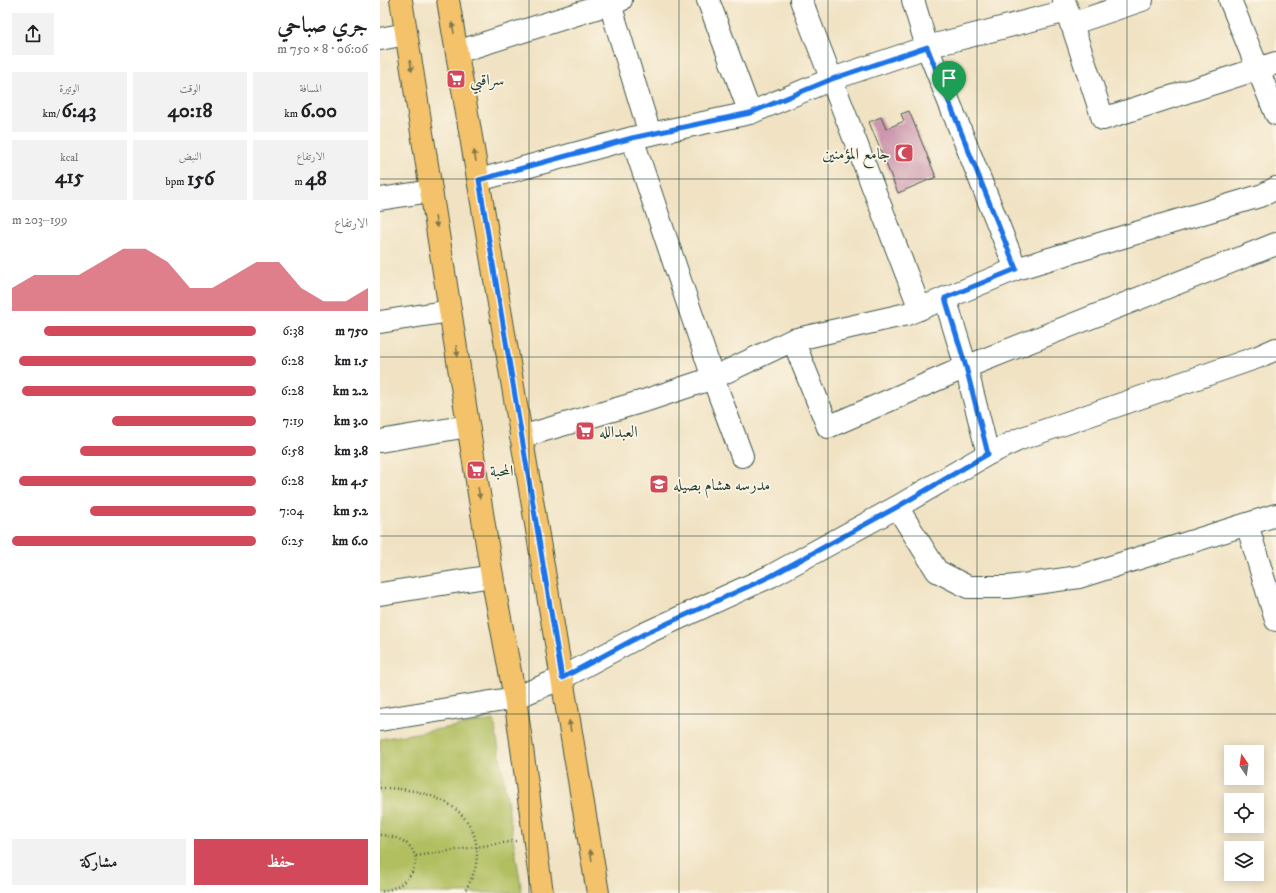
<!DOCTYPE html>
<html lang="ar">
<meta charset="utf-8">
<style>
:root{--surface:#fff;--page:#f2f2f2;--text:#202124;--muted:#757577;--accent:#d1495b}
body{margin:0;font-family:"IM FELL DW Pica",Amiri,serif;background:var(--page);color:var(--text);direction:rtl;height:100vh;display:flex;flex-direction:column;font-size:15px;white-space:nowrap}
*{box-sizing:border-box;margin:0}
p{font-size:13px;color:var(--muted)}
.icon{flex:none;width:22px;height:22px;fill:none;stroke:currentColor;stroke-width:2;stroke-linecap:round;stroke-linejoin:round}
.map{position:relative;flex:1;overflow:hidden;direction:ltr}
.panel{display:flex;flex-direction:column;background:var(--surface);width:380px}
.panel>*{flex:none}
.needle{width:26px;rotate:347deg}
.fabs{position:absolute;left:844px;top:745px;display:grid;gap:8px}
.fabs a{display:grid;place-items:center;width:40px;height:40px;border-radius:0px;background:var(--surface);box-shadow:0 2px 10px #0003;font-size:20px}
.pin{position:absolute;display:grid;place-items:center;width:34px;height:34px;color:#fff;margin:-41px -17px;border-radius:50% 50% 50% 0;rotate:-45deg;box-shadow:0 0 4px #0007}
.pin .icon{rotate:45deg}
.round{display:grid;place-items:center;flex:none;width:42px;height:42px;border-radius:0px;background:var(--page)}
.overview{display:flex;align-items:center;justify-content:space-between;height:68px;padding:0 12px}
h1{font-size:22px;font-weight:700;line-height:30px}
.figures{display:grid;grid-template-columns:repeat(3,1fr);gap:6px;height:68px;padding:4px 12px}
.figures div{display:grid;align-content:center;border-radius:0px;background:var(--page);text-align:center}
.figures b{font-size:20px;font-weight:700}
.figures small{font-size:11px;font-weight:400}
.figures p{font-size:11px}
.chart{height:112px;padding:8px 12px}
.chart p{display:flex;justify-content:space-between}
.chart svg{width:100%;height:72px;margin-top:4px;fill:var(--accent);opacity:.7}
.action{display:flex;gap:8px;margin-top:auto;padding:8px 12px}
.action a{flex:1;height:46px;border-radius:0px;background:var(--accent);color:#fff;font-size:16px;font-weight:700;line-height:46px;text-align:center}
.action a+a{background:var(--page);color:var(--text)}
ul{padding:0 12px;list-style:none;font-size:13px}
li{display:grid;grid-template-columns:64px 48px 1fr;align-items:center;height:30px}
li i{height:10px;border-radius:5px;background:var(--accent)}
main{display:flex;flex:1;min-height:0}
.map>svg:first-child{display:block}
</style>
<main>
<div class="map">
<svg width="896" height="893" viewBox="0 0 896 893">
<rect width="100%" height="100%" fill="#fcf5e5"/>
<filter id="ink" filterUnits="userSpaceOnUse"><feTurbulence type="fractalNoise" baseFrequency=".025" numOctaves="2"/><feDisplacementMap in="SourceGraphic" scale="8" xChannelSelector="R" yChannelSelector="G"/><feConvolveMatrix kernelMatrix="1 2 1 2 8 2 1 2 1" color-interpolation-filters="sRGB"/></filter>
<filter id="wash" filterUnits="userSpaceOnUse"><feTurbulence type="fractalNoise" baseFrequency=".012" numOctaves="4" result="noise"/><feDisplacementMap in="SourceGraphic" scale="16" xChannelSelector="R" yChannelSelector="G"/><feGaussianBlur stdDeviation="0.9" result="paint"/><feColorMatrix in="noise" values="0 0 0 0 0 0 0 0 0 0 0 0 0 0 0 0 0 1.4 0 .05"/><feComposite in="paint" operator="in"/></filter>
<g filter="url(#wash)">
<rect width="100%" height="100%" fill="#f0e2c3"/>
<path fill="#b1bf61" stroke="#687e4a" d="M114 720 142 893H0V739Z"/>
<g id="blocks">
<path fill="#cc97ae" d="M529 111 556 177 518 193 489 122 501 117 506 129 524 121 521 114Z"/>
</g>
</g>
<g filter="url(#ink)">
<use href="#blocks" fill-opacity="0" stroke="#3e5649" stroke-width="1"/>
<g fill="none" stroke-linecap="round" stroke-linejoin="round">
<g stroke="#3e5649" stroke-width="24">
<path id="minor" d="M328 0 370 113
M421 0 540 309
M533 0 547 47 636 269
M684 0 723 119 896 63
M850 0 896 114
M230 4 270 134
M691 24 762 0
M0 39 26 34
M77 52 241 0
M252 138 333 378 362 456
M99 180 252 138 370 113 452 79 547 47 687 11
M0 199 51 191
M565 298 586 367 608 454
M0 322 70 311
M413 340 448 427 586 367 896 244
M141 437 267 400 333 378 413 340 527 314 636 269 883 195 896 188
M0 441 88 426
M517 507 557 571 588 587H628L699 577 896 515
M867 524 896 620
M0 594 112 576
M0 720 135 698 182 678 264 634 391 576 517 507 608 454 640 439 878 357 896 349"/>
</g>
<g stroke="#3e5649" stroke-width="24">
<path id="major" d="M21 0 112 576 135 698 162 893
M68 0 218 893"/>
</g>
<path stroke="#3e5649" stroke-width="2.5" stroke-dasharray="1 3" stroke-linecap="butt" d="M0 788C22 788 43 791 63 801 100 820 107 861 83 893
M0 835C50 838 44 884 0 892
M36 856 136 841"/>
<use href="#minor" stroke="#fff" stroke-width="22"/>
<use href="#major" stroke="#f3c26a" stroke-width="22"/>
</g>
<defs><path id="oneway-solid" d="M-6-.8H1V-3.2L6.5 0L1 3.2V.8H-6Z"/></defs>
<g fill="#7e794c">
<use href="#oneway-solid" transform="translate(73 28) rotate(-100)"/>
<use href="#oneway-solid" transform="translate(31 66) rotate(81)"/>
<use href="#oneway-solid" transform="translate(95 156) rotate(-100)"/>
<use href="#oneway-solid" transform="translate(56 222) rotate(81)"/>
<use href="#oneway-solid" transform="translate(77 351) rotate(81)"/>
<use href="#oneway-solid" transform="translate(99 493) rotate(81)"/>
<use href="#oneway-solid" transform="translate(190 726) rotate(-99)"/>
<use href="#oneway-solid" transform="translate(211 855) rotate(-99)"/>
</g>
</g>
<g fill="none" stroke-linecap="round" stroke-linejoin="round" filter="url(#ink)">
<g stroke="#fff" stroke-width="8">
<path id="route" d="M547 47 636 269 565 298 586 367 608 454 517 507 391 576 264 634 182 678 99 180 252 138 370 113 452 79Z"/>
</g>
<use href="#route" stroke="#1a73e8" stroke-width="5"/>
</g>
<path fill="none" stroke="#1f3d34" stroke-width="1" stroke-opacity="0.55" d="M149 0V893M299 0V893M448 0V893M597 0V893M747 0V893M0 179H896M0 357H896M0 536H896M0 714H896"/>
<defs>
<g id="supermarket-square" transform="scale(1)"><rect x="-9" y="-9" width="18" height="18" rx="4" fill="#d1495b" stroke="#fcf5e5"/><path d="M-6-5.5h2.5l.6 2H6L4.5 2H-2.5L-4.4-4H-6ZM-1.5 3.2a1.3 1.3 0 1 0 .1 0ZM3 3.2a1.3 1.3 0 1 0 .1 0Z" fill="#fff"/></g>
<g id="mosque-square" transform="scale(1)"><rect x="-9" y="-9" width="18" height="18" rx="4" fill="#d1495b" stroke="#fcf5e5"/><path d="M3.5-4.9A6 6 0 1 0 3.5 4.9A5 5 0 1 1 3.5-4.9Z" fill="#fff"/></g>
<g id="school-square" transform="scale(1)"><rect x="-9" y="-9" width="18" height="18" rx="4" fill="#d1495b" stroke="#fcf5e5"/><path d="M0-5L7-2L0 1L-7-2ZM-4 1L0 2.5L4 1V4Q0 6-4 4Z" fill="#fff"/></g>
</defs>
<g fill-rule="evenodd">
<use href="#supermarket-square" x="76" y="79"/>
<use href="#mosque-square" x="524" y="153"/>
<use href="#supermarket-square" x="205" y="431"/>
<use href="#supermarket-square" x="96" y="470"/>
<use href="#school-square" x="279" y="484"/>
</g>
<g text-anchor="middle" stroke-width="3.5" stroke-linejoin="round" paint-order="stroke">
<g font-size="16" fill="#1f3d34" stroke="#fcf5e5" text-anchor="start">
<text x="90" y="85">سراقبي</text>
<text x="510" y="159" text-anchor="end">جامع المؤمنين</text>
<text x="219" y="437">العبدالله</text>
<text x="110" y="476">المحبة</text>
<text x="293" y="490">مدرسه هشام بصيله</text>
</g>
</g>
</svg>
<div class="fabs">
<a><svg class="needle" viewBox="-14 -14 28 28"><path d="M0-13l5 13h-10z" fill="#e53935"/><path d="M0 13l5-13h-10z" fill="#757577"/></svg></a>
<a><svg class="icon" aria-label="locate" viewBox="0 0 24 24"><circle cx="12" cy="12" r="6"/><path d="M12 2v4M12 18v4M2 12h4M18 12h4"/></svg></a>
<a><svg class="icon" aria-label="layers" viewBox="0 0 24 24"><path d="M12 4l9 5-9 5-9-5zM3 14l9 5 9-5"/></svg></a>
</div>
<div class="pin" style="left:569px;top:102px;background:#1e9e55"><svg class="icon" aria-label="arrive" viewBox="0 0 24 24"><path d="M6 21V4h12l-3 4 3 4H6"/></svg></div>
</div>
<section class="panel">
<div class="overview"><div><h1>جري صباحي</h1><p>06:06 · 8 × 750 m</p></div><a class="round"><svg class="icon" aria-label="share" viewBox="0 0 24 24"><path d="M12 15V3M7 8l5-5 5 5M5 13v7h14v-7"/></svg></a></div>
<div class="figures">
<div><p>المسافة</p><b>6.00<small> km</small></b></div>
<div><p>الوقت</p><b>40:18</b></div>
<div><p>الوتيرة</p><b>6:43<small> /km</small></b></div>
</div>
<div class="figures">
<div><p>الارتفاع</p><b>48<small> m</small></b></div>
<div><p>النبض</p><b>156<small> bpm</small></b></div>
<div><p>kcal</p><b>415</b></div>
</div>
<div class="chart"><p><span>الارتفاع</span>199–203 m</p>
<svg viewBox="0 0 160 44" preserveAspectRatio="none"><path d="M0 44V30L10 22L20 22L30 22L40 14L50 6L60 6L70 14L80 30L90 30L100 22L110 14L120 14L130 30L140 38L150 38L160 30V44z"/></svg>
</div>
<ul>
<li><b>750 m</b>6:38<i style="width:87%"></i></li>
<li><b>1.5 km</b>6:28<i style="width:97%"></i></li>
<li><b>2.2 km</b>6:28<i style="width:96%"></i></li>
<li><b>3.0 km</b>7:19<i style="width:59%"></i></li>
<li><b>3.8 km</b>6:58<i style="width:72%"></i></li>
<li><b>4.5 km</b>6:28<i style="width:97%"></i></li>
<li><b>5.2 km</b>7:04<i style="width:68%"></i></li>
<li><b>6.0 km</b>6:25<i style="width:100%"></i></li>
</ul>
<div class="action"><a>حفظ</a><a>مشاركة</a></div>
</section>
</main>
